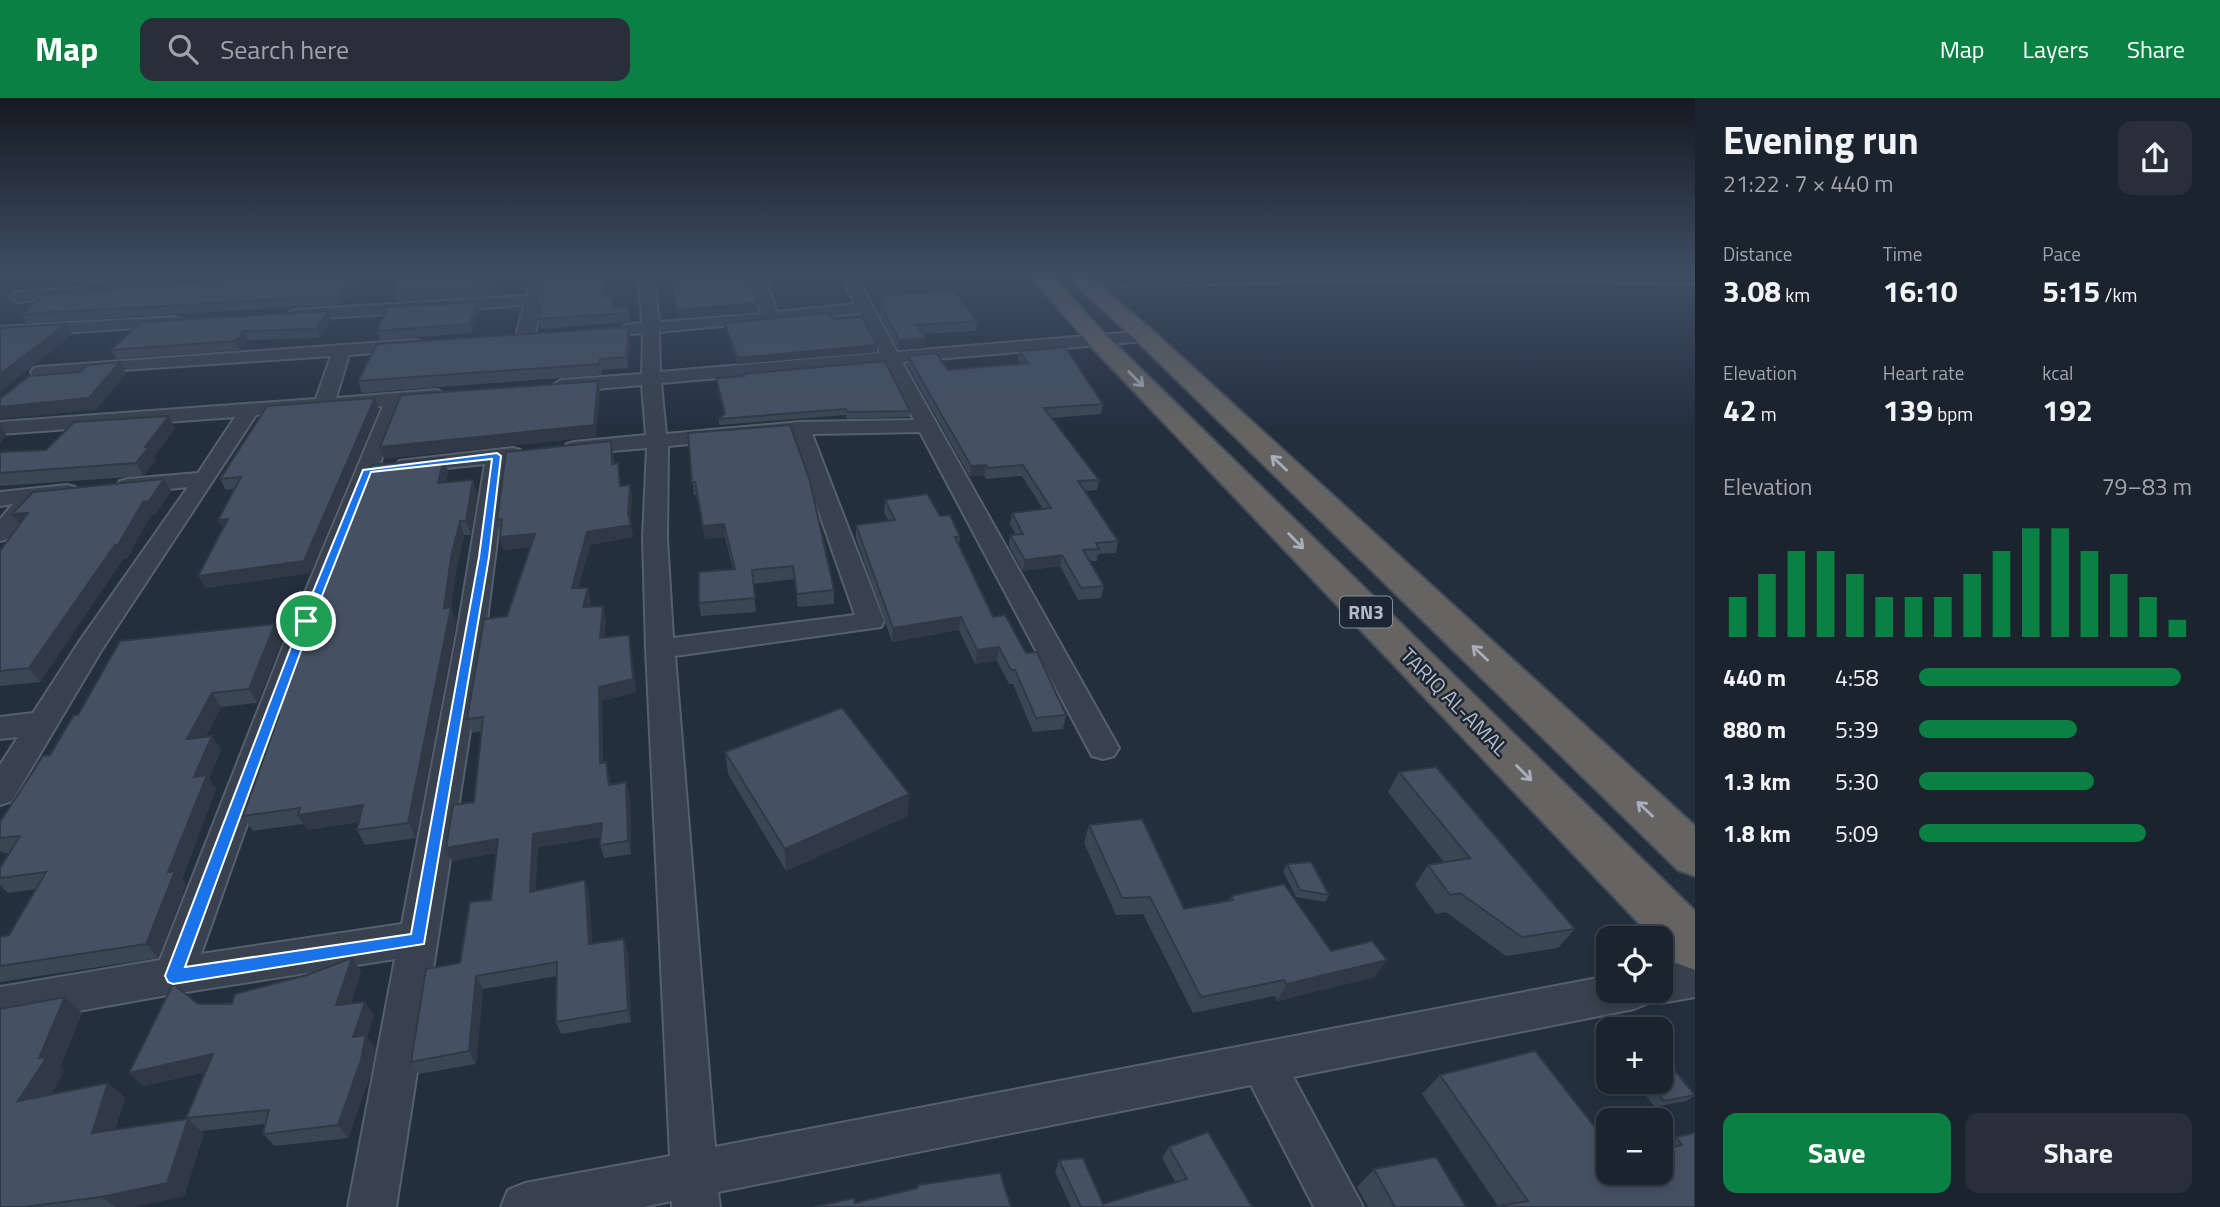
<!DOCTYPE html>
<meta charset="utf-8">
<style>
:root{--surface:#1b232e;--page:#282f3a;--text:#f1f3f6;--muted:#a0a4aa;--line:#39404a;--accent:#0b8043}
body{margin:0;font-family:"Titillium Web",sans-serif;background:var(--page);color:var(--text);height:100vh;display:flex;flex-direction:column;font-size:26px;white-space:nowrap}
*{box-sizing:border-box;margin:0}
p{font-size:23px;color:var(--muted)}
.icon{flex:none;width:38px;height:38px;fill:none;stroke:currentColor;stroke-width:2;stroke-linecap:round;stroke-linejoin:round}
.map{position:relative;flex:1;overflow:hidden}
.sheet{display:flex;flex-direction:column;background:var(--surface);width:525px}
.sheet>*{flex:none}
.buttons{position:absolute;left:1596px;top:828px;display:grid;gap:14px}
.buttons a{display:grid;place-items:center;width:77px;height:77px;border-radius:14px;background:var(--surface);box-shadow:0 4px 10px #0003,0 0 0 2px var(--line);font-size:35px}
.pin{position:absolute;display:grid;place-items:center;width:60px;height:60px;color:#fff;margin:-30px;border:4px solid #fff;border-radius:50%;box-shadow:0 2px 7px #0007}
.round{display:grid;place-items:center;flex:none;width:74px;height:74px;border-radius:14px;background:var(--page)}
.summary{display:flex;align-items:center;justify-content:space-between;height:119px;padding:0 28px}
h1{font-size:38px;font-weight:700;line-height:52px}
.figures{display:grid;grid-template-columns:repeat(3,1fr);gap:10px;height:119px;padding:7px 28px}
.figures div{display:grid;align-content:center}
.figures b{font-size:30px;font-weight:700}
.figures small{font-size:19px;font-weight:400}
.figures p{font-size:19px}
.chart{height:196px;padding:14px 28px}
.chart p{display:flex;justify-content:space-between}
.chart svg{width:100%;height:126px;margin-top:7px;stroke:var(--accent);stroke-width:6}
.cta{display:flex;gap:14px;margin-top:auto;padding:14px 28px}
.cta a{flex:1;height:80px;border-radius:14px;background:var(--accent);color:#fff;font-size:28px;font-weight:700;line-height:80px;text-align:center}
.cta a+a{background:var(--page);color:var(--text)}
ul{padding:0 28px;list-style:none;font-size:23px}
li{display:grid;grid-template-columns:112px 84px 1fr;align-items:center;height:52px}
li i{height:18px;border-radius:9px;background:var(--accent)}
header{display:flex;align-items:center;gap:42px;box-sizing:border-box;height:98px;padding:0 35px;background:var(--accent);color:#fff}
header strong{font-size:33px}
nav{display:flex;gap:38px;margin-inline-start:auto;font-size:24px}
.search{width:490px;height:63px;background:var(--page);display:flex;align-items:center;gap:18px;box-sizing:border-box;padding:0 24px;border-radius:14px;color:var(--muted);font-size:26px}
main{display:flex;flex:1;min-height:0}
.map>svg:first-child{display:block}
</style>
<header>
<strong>Map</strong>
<div class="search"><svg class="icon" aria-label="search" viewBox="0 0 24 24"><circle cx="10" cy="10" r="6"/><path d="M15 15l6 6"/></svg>Search here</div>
<nav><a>Map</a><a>Layers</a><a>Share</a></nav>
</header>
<main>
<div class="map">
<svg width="1695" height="1109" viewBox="0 0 1695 1109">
<rect width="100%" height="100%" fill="#242f3e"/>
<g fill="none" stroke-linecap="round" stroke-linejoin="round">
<g stroke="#565f6c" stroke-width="4">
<path id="service" d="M1430 177 1695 182V186L1433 181H1430Z"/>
</g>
<g stroke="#565f6c" stroke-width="4">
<path id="minor" d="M134 177H150L131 195H121L118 192Z
M533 177H548L534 239 525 244 516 239 524 207 293 222 285 217 293 212 527 198Z
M639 177H653L659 224 761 216 749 177H764L777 214 855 206 841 177H856L897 254 1145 233 1153 238 1145 243 902 264 1119 650 1114 658 1103 661 1092 658 920 334 812 336 884 523 881 529 675 558 715 1049 1608 878V892H1661V869L1695 863V899L1661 905 1650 901 1648 905 1634 911 1293 979 1363 1109H1314L1251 987 718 1094 720 1109H672V1103L643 1109H501L508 1092 525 1085 670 1058 646 551 643 440 647 350 574 356 567 354 564 350 567 346 574 344 646 337 642 287 561 294 552 288 561 282 642 276 643 235 631 236 623 231 625 227 642 225ZM860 215 880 255 660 274 659 234ZM885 266 914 322 800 324 666 336 661 285ZM792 337 855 517 673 540 667 440 668 348Z
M1189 177H1453L1446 181 1082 189 1074 184 1082 179Z
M81 190 86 192 89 195 86 198 18 204 10 199 18 194Z
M175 219 181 221 183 224 181 227 0 239V229Z
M413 242 419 243 422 247 419 251 349 257 336 300 437 292 447 298 437 304 403 306 319 523 201 856 402 826 458 530 485 366 407 374 399 373 396 368 399 363 407 362 513 350 520 352 524 356 520 360 507 363 486 530 396 1109H348L395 861 173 896 0 927V889L160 862 293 523 383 308 256 317 101 553 12 703 0 707V667L18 639 0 641V619L33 615 79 544 188 389 128 395 120 393 117 388 120 383 128 381 198 375 235 319 0 336V324L316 301 331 258 34 278 31 274 34 270 40 269Z
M67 387 75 389 78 394 75 399 40 404 8 441 0 443V421L13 406 0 408V394Z"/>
</g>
<g stroke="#434c59" stroke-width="4">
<path id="trunk" d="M1029 177H1051L1107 238 1695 813V872L1676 865 1661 848V840H1653L1091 248Z
M1065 177H1088L1153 233 1695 728V778L1678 772 1137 243Z"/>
</g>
<use href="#service" fill="#38414e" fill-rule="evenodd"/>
<use href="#minor" fill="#38414e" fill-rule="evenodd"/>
<use href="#trunk" fill="#656462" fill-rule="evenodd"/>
</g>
<path fill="#3b4654" d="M304 177H357L358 181 342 206 27 225 22 216Z
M400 177H531L528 184 527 180 493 181 487 198 396 203 393 194Z
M546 177H604L603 182 605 200 614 210 628 209 630 224 540 231 538 221 540 215 535 199 542 194Z
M881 198 977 223 976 233 923 236 925 250 899 252 879 216Z
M477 204 479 213 472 235 380 242 377 233Z
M328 213 331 222 319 240 248 242 239 252 116 261 111 252Z
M724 225 877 254 738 266 725 231Z
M629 229 630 240 628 270 602 272 601 277 362 295 358 283Z
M1019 253 1103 306 1101 316 1051 320 1099 382 1097 392 1085 393 1118 443 1116 455 1098 456 1097 463H1089L1104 488 1101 500 1078 502 1060 468 1023 473 1009 448 1010 437H1016L1010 426 1012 415 1043 411 1022 378 986 381 984 377 970 379 907 267 908 258 948 272 1021 266 1018 262Z
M716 280 910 313V319L847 321 846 317 719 327V321L724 316Z
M379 311 310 475 205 490 234 391 226 392 220 381Z
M169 318 175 330 154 359 156 362 143 378 0 388V354L46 352Z
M688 335 834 492V506L798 509 794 481 753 486 756 514 701 518 699 505 733 471 725 439 705 441 696 397H694Z
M613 354 614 366 620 377 621 388 630 387 632 399 630 424 633 439 590 447 578 490 591 502 589 509 606 521 604 540 631 550 636 594 602 603 603 664 609 677 611 687 630 698 631 756 604 760 600 747 601 739 538 749 535 793 589 796 592 845 628 854 631 924 561 936 556 924 557 878 483 891 476 966 419 976 411 964 491 802 496 755 452 763 446 750 474 704 482 633 472 635 467 621 507 518 531 449 503 452 500 439V433L497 422Z
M444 360 448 373 446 384 477 396 471 437H464L456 474 451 509 456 523 416 740 365 747 357 732 359 724 307 732 303 726 253 733 243 718 277 623 274 618Z
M164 381 171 393 156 416 151 417 127 460 123 461 40 584 0 588V453Z
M885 402 940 418 960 439 959 446 993 519 1026 555 1066 617 1063 631 1033 634 1013 586H1009L997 563 975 566 959 532 892 544 856 440V427L889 423 884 415Z
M275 526 283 540 257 605 221 609 206 638 221 652 209 681 216 691 182 781 186 787 158 860 0 884V839L9 837 36 791 8 795 0 787V770L10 755H3L0 753V724L50 657 78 617Z
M725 654 908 718 786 773 728 676Z
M1399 674 1575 831 1558 850 1506 858 1446 814 1436 816 1415 787 1428 767 1444 764 1388 694Z
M1089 727 1184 811 1229 802 1231 798 1331 853 1375 879 1277 903 1275 898 1193 915 1143 816 1116 817 1084 745Z
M1287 766 1329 797 1325 804 1296 799 1283 773Z
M352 860 361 874 351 905 374 917 367 939 375 950 371 975 348 1040 275 1048 263 1036 265 1026 201 1033 204 1036 184 1098 134 1109H0L65 899 82 915 60 969 65 973 51 996 108 985 125 1000 115 1032 188 1021 186 1020 206 974 143 988 198 906H232Z
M1440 977 1608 1074H1661V1050L1676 1039 1695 1035V1109L1498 1108 1422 996Z
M1635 984H1661L1695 997 1686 1003 1655 1009Z
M1169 1049 1252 1109H1071L1055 1074 1059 1062 1103 1106 1176 1085 1162 1060Z
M1374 1071 1466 1109H1368L1357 1089Z"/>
<path fill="#303945" d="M97 177H227L68 188 63 180Z
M353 177H357L358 181 342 206 339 198Z
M489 177H492L493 181 487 198 485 189Z
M477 204 479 213 472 235 470 226Z
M757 205 758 214 677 221 676 212Z
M328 213 331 222 319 240 316 231Z
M66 226 72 237 0 294V276Z
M629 229 630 240 628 270 626 259Z
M244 233 248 242 239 252 235 243Z
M926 240 925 250 899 252V242Z
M877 247V254L738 266V260Z
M120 264 126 276 96 312 0 321V309Z
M598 283 600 294 596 339 384 361 380 349Z
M375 300 379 311 310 475 205 490 198 478Z
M169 318 175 330 154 359 156 362 143 378 136 365 145 349Z
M0 327 7 338 0 345Z
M444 360 448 373 443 398 438 385Z
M986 367 984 377 970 379 971 368Z
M164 381 171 393 156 416 151 417 127 460 123 461 40 584 29 570 143 404Z
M473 382 477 396 471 437 466 423Z
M630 387 632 399 630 427H631L633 439 590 447 575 503 572 490 587 434 628 415Z
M28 415 22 429 12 416Z
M228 421 224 434 218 422Z
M460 423 464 437 456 474 451 509 456 523 416 740 408 725 444 510 451 460Z
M724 426 725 439 705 441 703 428Z
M535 436 539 448 503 452 500 439Z
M1062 457 1060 468 1023 473 1025 462Z
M588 490 591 502 586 522 583 509Z
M603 508 606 521 603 553 600 540Z
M961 519 959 532 892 544 893 530Z
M275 526 283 540 257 605 249 591Z
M629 537 631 550 636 594 602 603 603 678 600 665 599 589Z
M999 549 997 563 975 566 977 552Z
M212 595 221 609 197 655 187 641Z
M212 638 221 652 209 681 216 691 182 781 186 787 158 860 146 846 194 679Z
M606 664 609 677 612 700 609 687Z
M626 684 630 698 631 756 628 743Z
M909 696 908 718 786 773 785 751Z
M363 707 371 722 307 732 298 717Z
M602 725 605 738 538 749 535 808 530 794 533 736Z
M498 741 503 754 452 763 446 750Z
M585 782 589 796 593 859 589 846Z
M624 841 628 854 631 924 628 912Z
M352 860 361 874 346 920 336 907Z
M1387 862 1375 879 1277 903 1287 886Z
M476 878 483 891 476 966 469 953Z
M65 899 82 915 60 969 65 973 38 1017 18 1003 39 960Z
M365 904 374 917 367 939 375 950 371 975 348 1040 338 1027 353 939Z
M213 956 226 969 143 988 129 975Z
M108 985 125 1000 110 1049 92 1035Z
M188 1021 204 1036 184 1098 134 1109H116L101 1099Z"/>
<path fill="#455162" stroke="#303945" stroke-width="2" d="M66 177H97L63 180Z
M304 177H353L339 198 22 216 45 196Z
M400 177H489L485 189 393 194Z
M546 177H602L604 200 612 199 613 210 628 209V215L538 221 541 213 535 199 542 194Z
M672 177H749L757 205 676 212Z
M954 193 977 223 916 227 926 240 899 242 880 206H885L881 198Z
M477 204 470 226 377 233 387 209Z
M328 213 316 231 244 233 235 243 111 252 141 224Z
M826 215 835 221 862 219 877 247 738 260 724 225Z
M66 226 0 276V230Z
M629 229 626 259 600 261 599 266 358 283 377 246Z
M1065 249 1103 306 1044 310 1099 382 1078 383 1118 443 1096 445 1099 451 1083 452 1104 488 1081 490 1062 457 1025 462 1010 437 1023 436 1012 415 1051 410 1023 367 988 370 986 367 971 368 908 258 936 255 948 272 1028 265 1019 253Z
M885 263 910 313 847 314 846 311 719 321 725 315 716 280 744 278 743 276Z
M120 264 89 300 0 309V301L29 278 80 274 87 267Z
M598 283 594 327 380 349 401 297Z
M375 300 304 463 198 478 228 421 218 422 241 379 220 381 267 308Z
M169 318 145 349H149L136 365 0 375V354L46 352 74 324Z
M790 327 810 383 834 492 797 496 793 468 752 472 755 500 699 505V474L735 471 724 426 703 428 695 384H692L688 335Z
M611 343 612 366 618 365 620 388 630 387 628 415 631 427 587 434 572 490H588L583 509 603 508 600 540 629 537 633 581 599 589 600 665 606 664 609 687 626 684 628 743 600 747 602 725 533 736 530 794 585 782 589 846 624 841 628 912 556 924 557 864 476 878 469 953 411 964 426 871 460 865 470 804 491 802 498 741 446 750 453 707 474 704 483 619 467 621 484 521 507 518 535 436 500 439 502 421 497 422 506 354Z
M444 360 438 385 473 382 466 423H460L451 460 444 510 451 509 408 725 357 732 363 707 298 717 300 710 243 718 279 617 274 618 372 367Z
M164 381 149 403 143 404 118 447H115L29 570 0 573V453L28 415 12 416 33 394Z
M927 396 940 418 950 417 960 439H955L993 519 1005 517 1026 555 1037 554 1066 617 1036 620 1015 572H1011L999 549 977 552 961 519 893 530 856 427 895 422 885 402Z
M275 526 249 591 212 595 187 641 212 638 194 679 207 677 168 774 175 773 146 846 0 868V839L9 837 46 774 0 780V770L20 738 0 740V724L43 658 50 657 74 617H78L120 543Z
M842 610 909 696 785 751 725 654Z
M1436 669 1575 831 1522 839 1460 795 1450 797 1428 767 1470 760 1399 674Z
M1142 721 1184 811 1233 802 1231 798 1284 786 1331 853 1372 843 1387 862 1287 886 1284 882 1201 899 1150 799 1122 800 1089 727Z
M1311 764 1329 797 1300 792 1287 766Z
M352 860 336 907 365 904 353 939 366 937 361 962 338 1027 263 1036 269 1012 186 1020 213 956 129 975 173 886 198 906H232L235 896 307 877Z
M65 899 39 960 47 959 18 1003 108 985 92 1035 188 1021 167 1085 101 1099 24 1109H0V911Z
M1535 953 1608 1046V1074H1661V1052L1682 1047 1676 1039 1695 1035V1109H1493L1528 1103 1440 977Z
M1661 956 1695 997 1664 1003 1648 984H1661Z
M1208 1034 1252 1109H1081L1059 1062 1083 1060 1103 1106 1187 1081 1169 1049Z
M1436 1059 1466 1109H1395L1374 1071Z
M1000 1075 1011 1109H813L854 1100 855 1105 918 1090V1087Z"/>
<defs><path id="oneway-shaft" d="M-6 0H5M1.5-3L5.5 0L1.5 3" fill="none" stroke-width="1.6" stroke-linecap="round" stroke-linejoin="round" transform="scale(1.75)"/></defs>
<g stroke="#a8afba">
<use href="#oneway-shaft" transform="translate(1136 281) rotate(45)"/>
<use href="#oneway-shaft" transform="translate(1279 365) rotate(-137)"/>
<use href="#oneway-shaft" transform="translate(1296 443) rotate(45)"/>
<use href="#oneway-shaft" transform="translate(1480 555) rotate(-137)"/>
<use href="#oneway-shaft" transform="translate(1524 675) rotate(45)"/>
<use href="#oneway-shaft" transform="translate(1645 711) rotate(-137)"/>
</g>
<linearGradient id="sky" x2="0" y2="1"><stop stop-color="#141a22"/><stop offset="0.53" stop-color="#3f4d63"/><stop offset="1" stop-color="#3f4d63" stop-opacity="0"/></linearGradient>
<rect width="1695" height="333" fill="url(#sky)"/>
<path fill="#1a73e8" stroke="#fff" stroke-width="2" fill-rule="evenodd" d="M497 355 501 358 489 459 424 846 173 886 168 884 165 878 301 523 363 372ZM492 361 479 459 411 836 185 869 312 523 371 374Z"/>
<g text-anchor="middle" stroke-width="5" stroke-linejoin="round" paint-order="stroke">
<rect fill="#1d2633" stroke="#878f9c" stroke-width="2" x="1340" y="498.5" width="52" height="31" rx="5"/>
<g font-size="19" font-weight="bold" fill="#b4bcc9">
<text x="1366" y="521">RN3</text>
</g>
<g font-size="21" fill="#b4bcc9" stroke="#1d2633">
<text transform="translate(1454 604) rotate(45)" y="7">TARIQ AL-AMAL</text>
</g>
</g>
</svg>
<div class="buttons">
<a><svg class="icon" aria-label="locate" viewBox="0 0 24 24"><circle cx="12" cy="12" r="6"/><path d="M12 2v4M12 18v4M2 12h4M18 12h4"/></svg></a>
<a>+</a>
<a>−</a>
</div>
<div class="pin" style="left:306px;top:523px;background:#1e9e55"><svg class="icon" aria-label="arrive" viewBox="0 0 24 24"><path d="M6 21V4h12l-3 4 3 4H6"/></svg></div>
</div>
<section class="sheet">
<div class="summary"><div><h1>Evening run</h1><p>21:22 · 7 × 440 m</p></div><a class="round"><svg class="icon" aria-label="share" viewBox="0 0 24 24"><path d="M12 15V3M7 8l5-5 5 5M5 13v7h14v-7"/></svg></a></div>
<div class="figures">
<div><p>Distance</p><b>3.08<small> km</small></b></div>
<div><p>Time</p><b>16:10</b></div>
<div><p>Pace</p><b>5:15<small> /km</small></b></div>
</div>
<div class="figures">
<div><p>Elevation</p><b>42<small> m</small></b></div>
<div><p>Heart rate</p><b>139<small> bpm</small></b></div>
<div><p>kcal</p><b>192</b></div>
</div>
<div class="chart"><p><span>Elevation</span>79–83 m</p>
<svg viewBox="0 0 160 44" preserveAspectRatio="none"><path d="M5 44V30M15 44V22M25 44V14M35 44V14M45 44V22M55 44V30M65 44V30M75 44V30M85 44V22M95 44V14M105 44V6M115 44V6M125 44V14M135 44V22M145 44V30M155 44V38"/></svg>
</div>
<ul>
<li><b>440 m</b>4:58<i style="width:96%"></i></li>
<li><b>880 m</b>5:39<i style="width:58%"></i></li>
<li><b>1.3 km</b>5:30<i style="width:64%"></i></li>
<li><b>1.8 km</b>5:09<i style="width:83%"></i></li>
</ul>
<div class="cta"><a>Save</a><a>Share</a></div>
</section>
</main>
